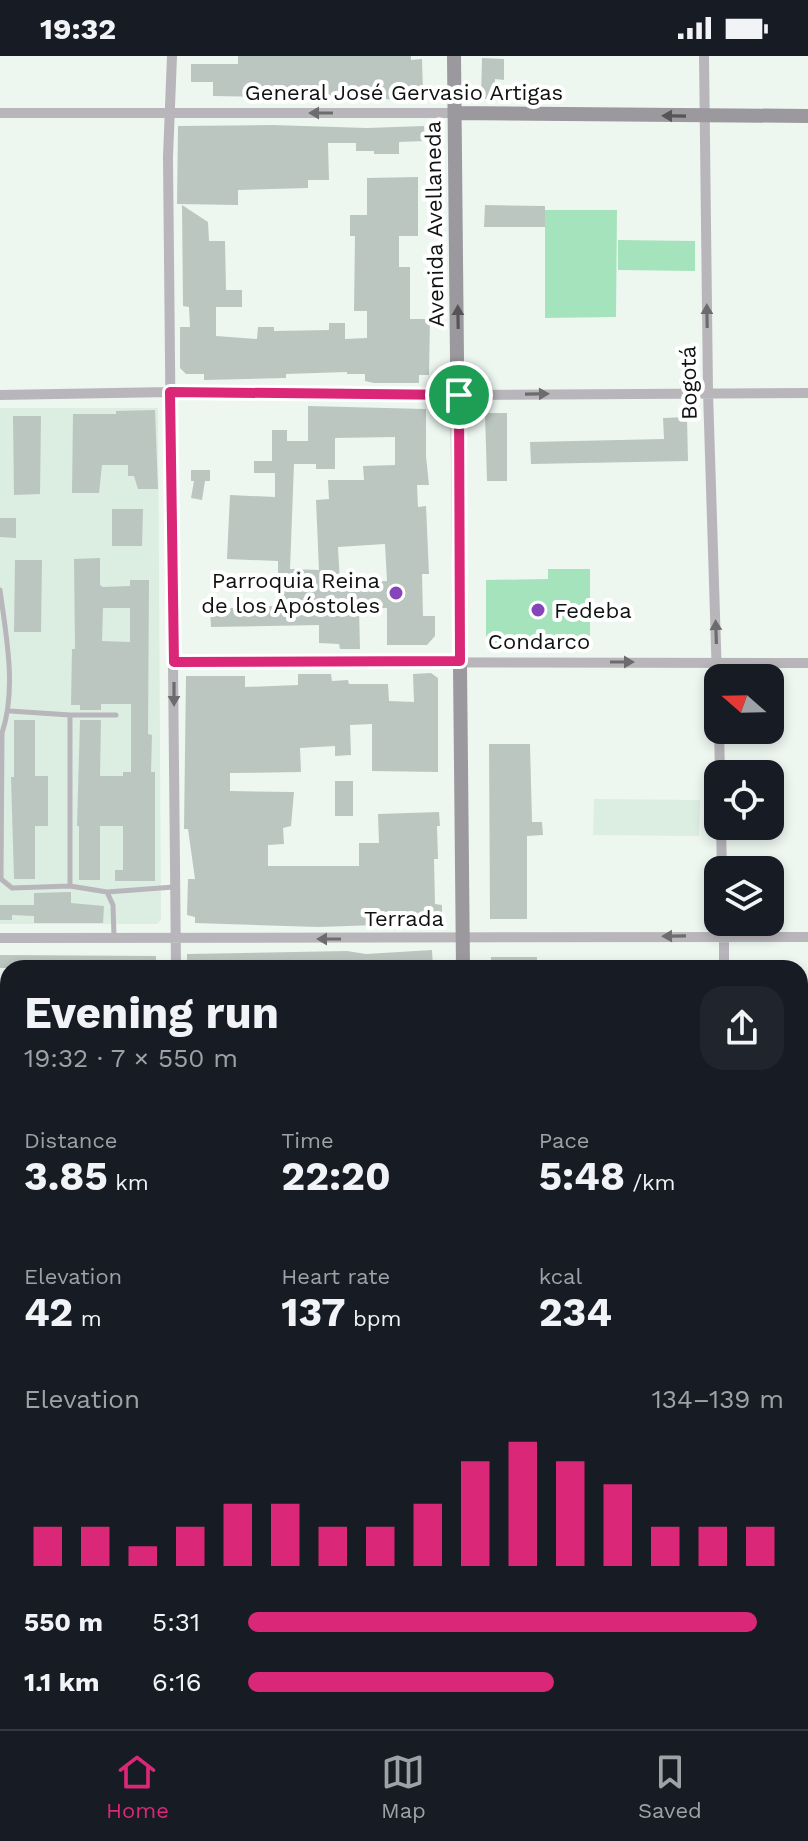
<!DOCTYPE html>
<meta charset="utf-8">
<style>
:root{--surface:#171b24;--page:#20242c;--text:#f1f3f6;--muted:#9ea1a6;--line:#363941;--accent:#db2777}
body{margin:0;font-family:"Work Sans",sans-serif;background:var(--page);color:var(--text);height:100vh;display:flex;flex-direction:column;font-size:30px;white-space:nowrap}
*{box-sizing:border-box;margin:0}
p{font-size:26px;color:var(--muted)}
.icon{flex:none;width:44px;height:44px;fill:none;stroke:currentColor;stroke-width:2;stroke-linecap:round;stroke-linejoin:round}
.map{position:relative;flex:1;overflow:hidden}
.drawer{position:absolute;left:0px;top:904px;width:808px;height:770px;display:flex;flex-direction:column;background:var(--surface);border-radius:24px 24px 0 0;box-shadow:0 4px 12px #0003}
.drawer>*{flex:none}
.needle{width:52px;rotate:290deg}
.tools{position:absolute;left:704px;top:608px;display:grid;gap:16px}
.tools a{display:grid;place-items:center;width:80px;height:80px;border-radius:16px;background:var(--surface);box-shadow:0 4px 12px #0003;font-size:40px}
.pin{position:absolute;display:grid;place-items:center;width:68px;height:68px;color:#fff;margin:-34px;border:4px solid #fff;border-radius:50%;box-shadow:0 2px 8px #0007}
.round{display:grid;place-items:center;flex:none;width:84px;height:84px;border-radius:24px;background:var(--page)}
.head{display:flex;align-items:center;justify-content:space-between;height:136px;padding:0 24px}
h1{font-size:44px;font-weight:700;line-height:60px}
.figures{display:grid;grid-template-columns:repeat(3,1fr);gap:12px;height:136px;padding:8px 24px}
.figures div{display:grid;align-content:center}
.figures b{font-size:40px;font-weight:700}
.figures small{font-size:22px;font-weight:400}
.figures p{font-size:22px}
.chart{height:224px;padding:16px 24px}
.chart p{display:flex;justify-content:space-between}
.chart svg{width:100%;height:144px;margin-top:8px;stroke:var(--accent);stroke-width:6}
ul{padding:0 24px;list-style:none;font-size:26px}
li{display:grid;grid-template-columns:128px 96px 1fr;align-items:center;height:60px}
li i{height:20px;border-radius:10px;background:var(--accent)}
.status{display:flex;justify-content:space-between;align-items:center;height:56px;padding:0 40px;background:var(--surface);direction:ltr}
.status svg{height:22px;fill:currentColor}
.dock{display:flex;justify-content:space-around;align-items:center;height:112px;border-top:2px solid var(--line);background:var(--surface);font-size:22px;color:var(--muted)}
.dock a{display:grid;justify-items:center;gap:4px}
.dock .active{color:var(--accent)}
.map>svg:first-child{display:block}
</style>
<div class="status"><b>19:32</b><svg viewBox="0 0 49 12"><path d="M0 12V9h3v3zM5 12V6h3v6zM10 12V3h3v9zM15 12V0h3v12zM26 1h20v11H26zM47 4h2v5h-2z"/></svg></div>
<div class="map">
<svg width="808" height="1673" viewBox="0 0 808 1673">
<rect width="100%" height="100%" fill="#edf7f0"/>
<path fill="#dcede2" d="M0 352H158L161 864 157 868H0Z
M594 743 700 744 699 780 593 779Z
M800 1172H808V1673H487L488 1666H800Z"/>
<path fill="#a5e3bd" d="M545 154H617L616 261 545 262Z
M618 184 695 185V215L618 214Z
M548 513H590V593L495 592 486 584V524L548 523Z"/>
<path fill="#bcc6c0" fill-rule="evenodd" d="M238 0H411V4L422 3 423 37 416 43 274 44V41L213 40V26H191V8H238Z
M482 2 504 3V24L495 23 494 43H481Z
M272 69 367 72 424 70 425 85 399 86V98H374V95H356V87H328L329 124H308V132L238 134V149L177 148 178 70Z
M418 121V180H399V211H410V263H430L429 319H419V327H374L365 325V318H347V316L286 318V322L204 324V318H186L180 312V271H190L189 251 183 250 182 149 208 166 209 185H225L226 234H242V251H216V280L257 283 258 271H274V275L329 274V267H345V283L367 282V255H354L355 180H350V159H367V122Z
M485 149 545 150V171H484Z
M308 350 426 353V400L429 429H417L418 451 426 450 429 518H422L423 560H435V580L427 589H387V552L359 553 360 593H340L339 588 319 587V569L211 571 210 553 278 550V505L227 503 230 439 275 441V417H254V405H272V374H287V385H308ZM395 381V409L363 410 364 424H328L329 443 316 444 319 514 290 513 294 408H316V413H335V382ZM385 488 387 525 340 527 338 491Z
M155 354 158 433H138L134 420H128V409H102L99 437H72L73 358H116V355Z
M485 357H507V425H487Z
M13 360H41L40 438 14 439Z
M687 361 688 405 531 408 530 386 664 383 663 362Z
M191 414H210V425H205L202 444 191 442 194 425H191Z
M112 453H143L142 490H112Z
M0 462H16V482L0 481Z
M100 502V529L103 531 130 530V524H149L148 678 152 679 151 716H155V825H115V814H123V770H100V824H79V770H77L80 664H101L100 720H123V716H131V648H101V654H80V649H71L72 593H75L74 503ZM103 552H130V586L102 585Z
M15 504H42L41 576H14Z
M431 617 438 622V716L372 715V668L350 669 351 699 335 700V690L300 692 301 716 230 717V735L294 736 291 770 283 772 284 788 268 789V810H359V787H379L378 758 439 756 440 770H437L438 803H434L435 848 442 849V862L436 867 318 871 195 867V861L187 859 188 823H195L188 773H184L186 620H245V631L298 629V618H331L332 625 348 624 349 628H388L389 645 414 646 413 618Z
M14 664H35V720H48V770H35V823H14L11 721H14Z
M489 688H530L532 766H542L543 779 527 780V863H490Z
M335 725H353V760H335Z
M71 836V847L104 850 103 867H34V860L12 859V864H0V849H34V837Z
M432 894 433 912H187V898L347 895 366 898Z
M0 899 156 900V912H0Z
M491 901H537V912H491Z"/>
<g fill="none" stroke-linecap="round" stroke-linejoin="round">
<path stroke="#b8b6ba" stroke-width="5" d="M0 534C6 580 17 632 2 677L1 823 12 832 70 830 107 836 113 849 114 881
M10 655 70 659V830
M70 659H116
M107 836 174 831"/>
<path stroke="#b8b6ba" stroke-width="10" d="M172 0 168 101 176 912
M704 0 708 336 718 654
M0 57H455
M0 339 170 336 459 339 808 337
M174 606 808 607
M719 674 720 718
M721 770 722 814
M724 866V912
M0 882 808 881
M800 1460 808 1459
M0 1471H8
M158 1673 159 1666
M715 1673V1666"/>
<path stroke="#9b989e" stroke-width="14" d="M454 0 463 912
M455 57 808 60
M800 1148H808
M0 1151H8
M459 1673V1666"/>
</g>
<defs><path id="oneway-solid" d="M-6-.8H1V-3.2L6.5 0L1 3.2V.8H-6Z" transform="scale(2)"/></defs>
<g fill="#6c6c6e">
<use href="#oneway-solid" transform="translate(321 57) rotate(-180)"/>
<use href="#oneway-solid" transform="translate(707 260) rotate(-91)"/>
<use href="#oneway-solid" transform="translate(537 338) rotate(-1)"/>
<use href="#oneway-solid" transform="translate(716 576) rotate(-92)"/>
<use href="#oneway-solid" transform="translate(622 606)"/>
<use href="#oneway-solid" transform="translate(174 638) rotate(90)"/>
<use href="#oneway-solid" transform="translate(674 880) rotate(179)"/>
<use href="#oneway-solid" transform="translate(329 883) rotate(180)"/>
</g>
<g fill="#555557">
<use href="#oneway-solid" transform="translate(674 60) rotate(-179)"/>
<use href="#oneway-solid" transform="translate(458 261) rotate(-91)"/>
</g>
<g fill="none" stroke-linecap="round" stroke-linejoin="round">
<g stroke="#fff" stroke-width="16">
<path id="route" d="M170 336 459 339 460 605 174 606Z"/>
</g>
<use href="#route" stroke="#db2777" stroke-width="10"/>
</g>
<g fill="#8646ba" stroke="#fff" stroke-width="3">
<circle cx="396" cy="537" r="8"/>
<circle cx="538" cy="554" r="8"/>
</g>
<g text-anchor="middle" stroke-width="8" stroke-linejoin="round" paint-order="stroke">
<g font-size="22" fill="#0f1210" stroke="#fff">
<text x="404" y="44">General José Gervasio Artigas</text>
<text transform="translate(434 168) rotate(-91)" y="8">Avenida Avellaneda</text>
<text transform="translate(688 327) rotate(-91)" y="8">Bogotá</text>
<text x="539" y="593">Condarco</text>
<text x="404" y="870">Terrada</text>
</g>
<g font-size="22" fill="#0f1210" stroke="#fff" text-anchor="end">
<text x="380" y="532">Parroquia Reina<tspan x="380" dy="25">de los Apóstoles</tspan></text>
<text x="554" y="562" text-anchor="start">Fedeba</text>
</g>
</g>
</svg>
<div class="tools">
<a><svg class="needle" viewBox="-14 -14 28 28"><path d="M0-13l5 13h-10z" fill="#e53935"/><path d="M0 13l5-13h-10z" fill="#9ea1a6"/></svg></a>
<a><svg class="icon" aria-label="locate" viewBox="0 0 24 24"><circle cx="12" cy="12" r="6"/><path d="M12 2v4M12 18v4M2 12h4M18 12h4"/></svg></a>
<a><svg class="icon" aria-label="layers" viewBox="0 0 24 24"><path d="M12 4l9 5-9 5-9-5zM3 14l9 5 9-5"/></svg></a>
</div>
<div class="pin" style="left:459px;top:339px;background:#1e9e55"><svg class="icon" aria-label="arrive" viewBox="0 0 24 24"><path d="M6 21V4h12l-3 4 3 4H6"/></svg></div>
<section class="drawer">
<div class="head"><div><h1>Evening run</h1><p>19:32 · 7 × 550 m</p></div><a class="round"><svg class="icon" aria-label="share" viewBox="0 0 24 24"><path d="M12 15V3M7 8l5-5 5 5M5 13v7h14v-7"/></svg></a></div>
<div class="figures">
<div><p>Distance</p><b>3.85<small> km</small></b></div>
<div><p>Time</p><b>22:20</b></div>
<div><p>Pace</p><b>5:48<small> /km</small></b></div>
</div>
<div class="figures">
<div><p>Elevation</p><b>42<small> m</small></b></div>
<div><p>Heart rate</p><b>137<small> bpm</small></b></div>
<div><p>kcal</p><b>234</b></div>
</div>
<div class="chart"><p><span>Elevation</span>134–139 m</p>
<svg viewBox="0 0 160 44" preserveAspectRatio="none"><path d="M5 44V32M15 44V32M25 44V38M35 44V32M45 44V25M55 44V25M65 44V32M75 44V32M85 44V25M95 44V12M105 44V6M115 44V12M125 44V19M135 44V32M145 44V32M155 44V32"/></svg>
</div>
<ul>
<li><b>550 m</b>5:31<i style="width:95%"></i></li>
<li><b>1.1 km</b>6:16<i style="width:57%"></i></li>
</ul>
</section>
</div>
<nav class="dock">
<a class="active"><svg class="icon" aria-label="home" viewBox="0 0 24 24"><path d="M3 11l9-7 9 7M6 9v11h12V9"/></svg>Home</a>
<a><svg class="icon" aria-label="map" viewBox="0 0 24 24"><path d="M3 6l6-2 6 2 6-2v14l-6 2-6-2-6 2zM9 4v14M15 6v14"/></svg>Map</a>
<a><svg class="icon" aria-label="saved" viewBox="0 0 24 24"><path d="M7 4h10v16l-5-4-5 4z"/></svg>Saved</a>
</nav>
